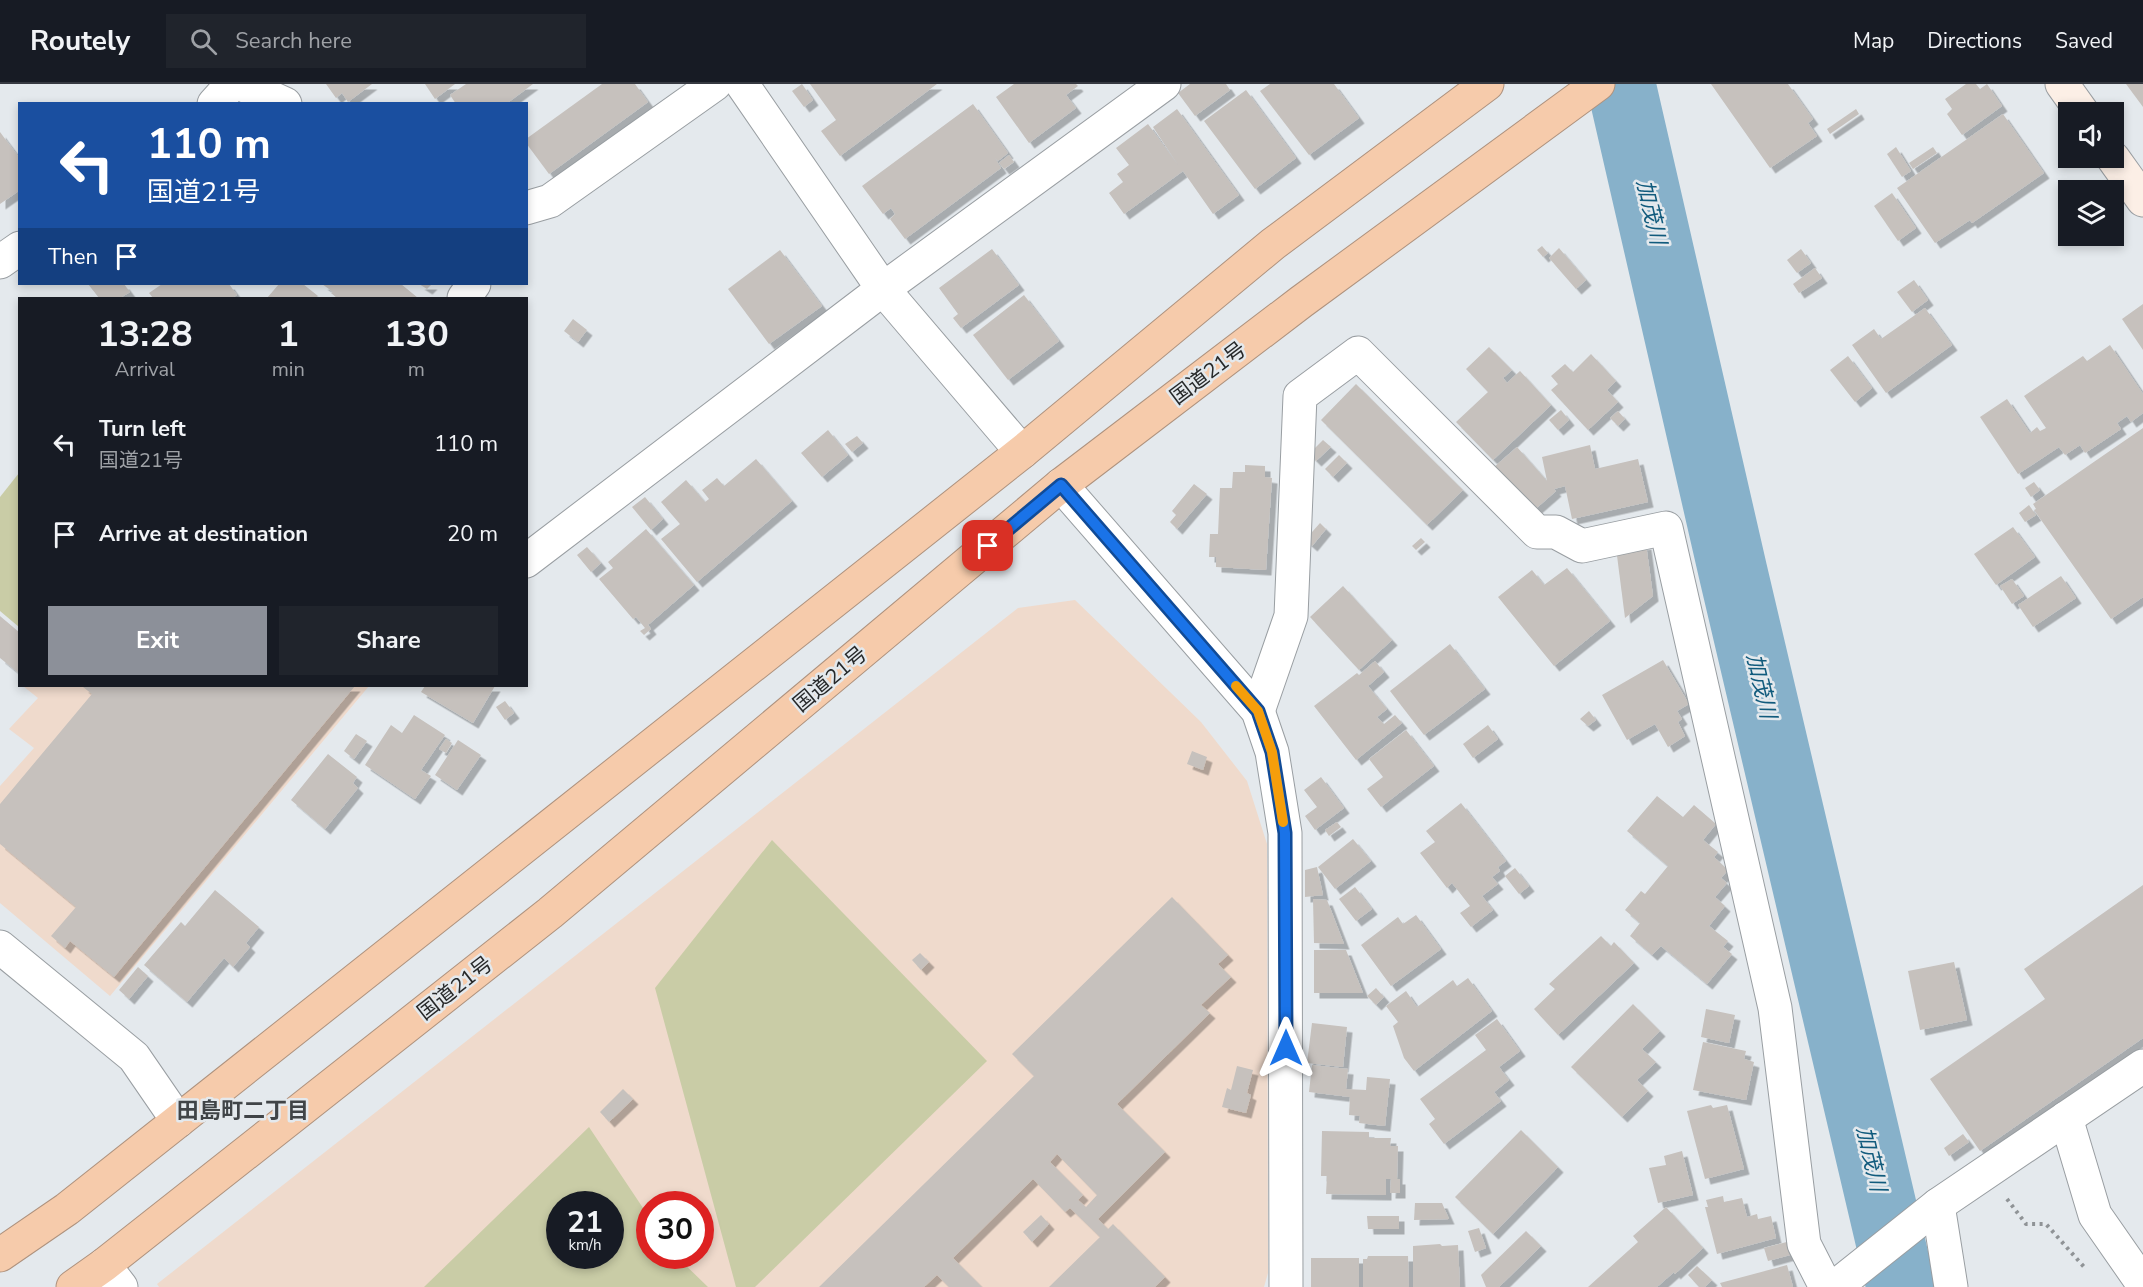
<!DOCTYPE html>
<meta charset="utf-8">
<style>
:root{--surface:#171b24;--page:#20242c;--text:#f1f3f6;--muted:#9ea1a6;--line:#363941;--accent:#8c9099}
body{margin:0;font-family:"Nunito Sans","Noto Sans JP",sans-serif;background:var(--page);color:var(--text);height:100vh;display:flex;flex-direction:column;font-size:22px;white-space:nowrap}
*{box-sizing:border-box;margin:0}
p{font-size:20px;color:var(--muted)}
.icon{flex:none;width:33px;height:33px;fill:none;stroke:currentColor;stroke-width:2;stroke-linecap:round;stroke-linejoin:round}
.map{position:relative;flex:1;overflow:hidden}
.sheet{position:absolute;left:18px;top:213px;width:510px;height:390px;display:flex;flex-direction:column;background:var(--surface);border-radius:0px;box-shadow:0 3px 9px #0003}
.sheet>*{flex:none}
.guide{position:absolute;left:18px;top:18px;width:510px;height:183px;border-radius:0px;box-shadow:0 3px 9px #0003;background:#1a4fa0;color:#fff;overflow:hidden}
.buttons{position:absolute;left:2058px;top:18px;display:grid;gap:12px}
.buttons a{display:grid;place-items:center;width:66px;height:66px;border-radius:0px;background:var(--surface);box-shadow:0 3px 9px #0003;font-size:30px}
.speed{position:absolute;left:546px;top:1107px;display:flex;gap:12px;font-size:30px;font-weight:700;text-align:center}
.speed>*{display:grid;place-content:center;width:78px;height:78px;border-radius:50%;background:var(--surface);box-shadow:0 3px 9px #0003;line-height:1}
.speed small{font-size:15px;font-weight:400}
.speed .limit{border:9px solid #d22;background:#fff;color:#111}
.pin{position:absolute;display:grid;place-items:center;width:51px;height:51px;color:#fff;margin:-26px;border-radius:12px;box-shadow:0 3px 9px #0006}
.me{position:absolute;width:66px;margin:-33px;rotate:0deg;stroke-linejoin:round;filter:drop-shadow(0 0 4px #0008)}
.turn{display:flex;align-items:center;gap:21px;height:126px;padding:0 30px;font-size:27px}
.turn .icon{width:78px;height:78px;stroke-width:2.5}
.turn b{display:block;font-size:42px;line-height:51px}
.then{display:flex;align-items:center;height:57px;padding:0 30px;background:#0003;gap:12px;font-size:22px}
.eta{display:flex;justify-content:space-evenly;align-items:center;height:102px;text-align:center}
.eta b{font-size:36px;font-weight:700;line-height:42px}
.cta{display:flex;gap:12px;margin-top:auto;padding:12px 30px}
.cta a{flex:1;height:69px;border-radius:0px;background:var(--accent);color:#fff;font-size:24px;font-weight:700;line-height:69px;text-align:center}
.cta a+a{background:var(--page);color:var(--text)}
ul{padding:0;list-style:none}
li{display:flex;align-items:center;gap:18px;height:90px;padding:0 30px}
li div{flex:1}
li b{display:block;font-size:22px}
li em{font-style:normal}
header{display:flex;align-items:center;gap:36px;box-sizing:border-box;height:84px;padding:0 30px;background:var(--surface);border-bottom:2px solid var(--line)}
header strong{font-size:28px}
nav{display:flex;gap:33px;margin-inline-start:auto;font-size:21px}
.search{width:420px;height:54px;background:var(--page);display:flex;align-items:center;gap:15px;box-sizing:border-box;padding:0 21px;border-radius:0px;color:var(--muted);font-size:22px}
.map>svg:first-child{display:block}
.education{fill:#efdacc;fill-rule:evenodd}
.green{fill:#c9cca6;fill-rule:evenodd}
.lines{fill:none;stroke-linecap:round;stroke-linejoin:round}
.river{stroke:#87b1ca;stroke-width:69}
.building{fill:#c6c1bd;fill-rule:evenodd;filter:url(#shadow)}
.street-casing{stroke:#999ea2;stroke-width:35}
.secondary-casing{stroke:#999ea2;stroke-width:35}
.highway-casing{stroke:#ae927e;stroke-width:35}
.path{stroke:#8f9396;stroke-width:4;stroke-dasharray:3 4.5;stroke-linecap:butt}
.street{stroke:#fff;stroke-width:33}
.secondary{stroke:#fcefe6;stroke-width:33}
.highway{stroke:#f6cbab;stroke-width:33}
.route-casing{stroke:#114b97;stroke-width:15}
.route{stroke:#1a73e8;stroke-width:10}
.slow{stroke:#f59e0b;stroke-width:10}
.labels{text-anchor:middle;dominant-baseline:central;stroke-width:5;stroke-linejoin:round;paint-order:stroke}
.street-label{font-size:21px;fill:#27292a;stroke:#e4e9ed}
.water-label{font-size:22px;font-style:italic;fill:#115b7d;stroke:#e4e9ed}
.neighbourhood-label{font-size:22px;font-weight:bold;fill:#404447;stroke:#e4e9ed}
</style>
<header>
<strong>Routely</strong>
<div class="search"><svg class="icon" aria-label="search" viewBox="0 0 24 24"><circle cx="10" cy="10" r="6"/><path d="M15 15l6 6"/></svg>Search here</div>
<nav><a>Map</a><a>Directions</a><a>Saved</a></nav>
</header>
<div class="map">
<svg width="2143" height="1203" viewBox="0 0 2143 1203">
<defs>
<filter id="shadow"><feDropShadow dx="5.5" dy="5.5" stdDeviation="0" flood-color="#0004"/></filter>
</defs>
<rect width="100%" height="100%" fill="#e4e9ed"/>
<g class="education">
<path d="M1075,516L1201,638L1247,697L1267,760L1268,1189L1264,1203H159L157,1200L1018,524ZM560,1120H610V1172H560ZM650,1120H700V1172H650Z"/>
<polygon points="23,602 369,602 110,912 0,819 0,702 34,664 9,645 38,614"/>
</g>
<g class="green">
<polygon points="19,389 19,543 0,527 0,413"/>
<polygon points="772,756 987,977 755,1203 736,1203 655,904"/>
<path d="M589,1043L649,1133L650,1172H676L708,1203H424ZM560,1120H610V1172H560Z"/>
</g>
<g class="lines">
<polyline class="river" points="1621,0 1733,488 1901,1203"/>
</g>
<g class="building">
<polygon points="326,0 372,0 348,18 342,9 336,14"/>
<polygon points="425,0 455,0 435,15"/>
<polygon points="466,0 533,0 506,20 456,20 450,11"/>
<polygon points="602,0 635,0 648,18 549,90 526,59 526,55"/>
<polygon points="802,0 813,16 804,23 792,7"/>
<polygon points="810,0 937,0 840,72 821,47 836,36"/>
<polygon points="1014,0 1076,0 1078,2 1066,11 1076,24 1029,59 996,13"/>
<polygon points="1190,0 1226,0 1230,6 1195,32 1178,9"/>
<polygon points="1270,0 1334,0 1359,34 1309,71 1260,7"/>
<polygon points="1711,0 1788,0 1813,35 1808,39 1817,52 1770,84"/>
<polygon points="1966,0 1976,0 1980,5 1987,0 2002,22 1962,51 1947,30 1952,25 1945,15"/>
<polygon points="2126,0 2143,0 2143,23"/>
<polygon points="1246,6 1296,74 1255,105 1204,37"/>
<polygon points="973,20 1008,69 998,77 995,74 1001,84 905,155 890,135 895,130 891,124 883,130 862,102"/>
<polygon points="1177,25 1239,111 1213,130 1183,87 1124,130 1109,109 1123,98 1117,90 1129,81 1116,64 1148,40 1178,81 1153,43"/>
<polygon points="1856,25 1859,30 1830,50 1827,45"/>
<polygon points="2003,30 2044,89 1972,139 1970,136 1935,159 1897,104"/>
<polygon points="0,48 20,75 20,106 0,120"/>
<polygon points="1896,63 1911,87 1902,93 1887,70"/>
<polygon points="1933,63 1937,69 1913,85 1909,79"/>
<polygon points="1009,71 1014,78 1004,85 999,79"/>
<polygon points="1892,109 1916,144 1898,157 1874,122"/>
<polygon points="1542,162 1548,169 1543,173 1537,166"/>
<polygon points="1559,164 1586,196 1576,205 1549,174"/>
<polygon points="992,165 1019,201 961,244 953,234 958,230 939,204"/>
<polygon points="1801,165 1811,179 1797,189 1787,176"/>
<polygon points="780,166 822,222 769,260 728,205"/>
<polygon points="1815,184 1822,194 1799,209 1793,200"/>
<polygon points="1914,196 1928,216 1912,228 1897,208"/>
<polygon points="88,200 124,200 130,208 120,214 99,214"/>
<polygon points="162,200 229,200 237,211 232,214 153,214 149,209"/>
<polygon points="279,200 303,200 318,212 315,214 267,214"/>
<polygon points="322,200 401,200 418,214 337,214 331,209 333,208"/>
<polygon points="419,200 432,200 427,205"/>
<polygon points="1024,211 1059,257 1008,296 973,251"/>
<polygon points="2143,220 2143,266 2122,235"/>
<polygon points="1925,224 1952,261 1886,309 1852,261 1874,245 1881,255"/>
<polygon points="573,235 587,246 578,258 564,247"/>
<polygon points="2110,261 2143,310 2143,329 2131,338 2127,332 2117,339 2121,345 2085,369 2080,361 2065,371 2059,363 2018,390 1980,333 2007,315 2030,349 2037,343 2040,347 2046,344 2024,312 2083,272 2087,277"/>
<polygon points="1489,263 1512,286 1503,294 1507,299 1520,287 1551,321 1493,376 1456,338 1488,308 1466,285"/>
<polygon points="1591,270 1616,297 1607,306 1618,318 1588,346 1551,306 1558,300 1551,292 1565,280 1573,288"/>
<polygon points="1848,272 1872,304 1855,318 1830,286"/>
<polygon points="1356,300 1463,406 1427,441 1321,336"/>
<polygon points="1561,326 1569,336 1558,346 1549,336"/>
<polygon points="1618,327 1625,335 1618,342 1610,334"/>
<polygon points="2143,344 2143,513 2111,535 2034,426 2036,425 2033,420"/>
<polygon points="828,346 848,371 822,393 801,369"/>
<polygon points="857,352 863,359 852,368 845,360"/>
<polygon points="1323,356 1331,363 1316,377 1309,370"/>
<polygon points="1590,361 1595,385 1638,375 1648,418 1572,435 1565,402 1554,405 1556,407 1532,428 1493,384 1517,363 1547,397 1542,373"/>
<polygon points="1339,371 1347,379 1333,393 1325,385"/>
<polygon points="756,375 792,417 697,498 661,455 680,440 661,418 686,396 705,418 709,415 702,406 717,394 724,402"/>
<polygon points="1245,381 1265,382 1265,393 1272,394 1266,486 1216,483 1216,473 1209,473 1210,450 1218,450 1220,404 1232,404 1233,388 1245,388"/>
<polygon points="2034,398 2040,406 2031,413 2025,404"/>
<polygon points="1194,400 1207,410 1177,445 1170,438 1176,431 1172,427"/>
<polygon points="645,413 663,435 651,446 632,423"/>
<polygon points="2029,421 2036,431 2025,438 2019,429"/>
<polygon points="1320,439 1326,445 1312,462 1305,456"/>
<polygon points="2013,443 2035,473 1996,501 1974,470"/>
<polygon points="646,445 694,501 648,541 651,545 644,551 640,547 645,544 636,533 633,535 599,495 613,484 608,478"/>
<polygon points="1421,454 1425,458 1416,466 1412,462"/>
<polygon points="1646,460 1653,512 1625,534 1616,464"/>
<polygon points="587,463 601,479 591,488 577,471"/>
<polygon points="1567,484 1610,537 1554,582 1498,513 1532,486 1544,501"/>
<polygon points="2061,492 2076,514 2033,543 2018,521"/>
<polygon points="2012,495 2024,512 2012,520 2000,502"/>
<polygon points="1343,502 1392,556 1359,586 1310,533"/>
<polygon points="0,532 20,549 20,590 0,574"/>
<polygon points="1450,560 1485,605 1424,651 1390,607"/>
<polygon points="1663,576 1689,620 1677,627 1682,635 1678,638 1685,652 1668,663 1655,640 1627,656 1602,611"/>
<polygon points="1375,577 1384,588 1368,602 1387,625 1377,633 1384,640 1395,631 1402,639 1356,676 1314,622 1357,589 1359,591"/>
<polygon points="85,602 355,602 114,893 70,857 65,864 51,852 76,823 0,760 0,720 92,610 83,603"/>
<polygon points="425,602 495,602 473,639 421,608"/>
<polygon points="505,617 514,629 505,636 496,623"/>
<polygon points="1589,627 1596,636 1588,642 1580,635"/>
<polygon points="414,631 445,651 421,686 431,692 415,715 365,681 391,641 402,649"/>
<polygon points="1488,641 1498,655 1473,674 1463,660"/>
<polygon points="1406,646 1434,682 1381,723 1367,705 1383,693 1369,675"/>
<polygon points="356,650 367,657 354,675 344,667"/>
<polygon points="446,655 452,659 446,669 439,665"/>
<polygon points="458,656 481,671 457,706 435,691"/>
<polygon points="1192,667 1207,673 1203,686 1187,680"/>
<polygon points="328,670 357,693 353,699 358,704 325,745 291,716"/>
<polygon points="1321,693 1344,724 1315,746 1305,732 1317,723 1304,706"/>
<polygon points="1657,712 1683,733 1694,721 1716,740 1703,756 1718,768 1714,773 1728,786 1721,794 1727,799 1715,813 1725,822 1709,842 1728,857 1723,863 1732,870 1707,900 1661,862 1652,871 1630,852 1640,839 1625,826 1641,807 1645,810 1668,782 1627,747"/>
<polygon points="1461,719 1506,777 1498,783 1500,787 1492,793 1498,800 1482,812 1493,826 1471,843 1460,829 1470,822 1452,799 1447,804 1420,769 1435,758 1426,747"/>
<polygon points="1337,738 1341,743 1329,752 1325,746"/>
<polygon points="1353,755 1371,777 1335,805 1318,783"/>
<polygon points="1317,783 1323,811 1305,813 1305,786"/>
<polygon points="1515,784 1529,802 1519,810 1505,792"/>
<polygon points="2143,801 2143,954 1980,1067 1930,995 2045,915 2024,885"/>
<polygon points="1355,803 1372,825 1356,837 1339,815"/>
<polygon points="215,806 259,843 246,859 250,863 233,883 224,874 187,918 144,881 181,838 185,842"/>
<path d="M1172,813L1228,871L1218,880L1231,893L1201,921L1210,929L1117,1020L1165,1068L1098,1135L1108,1145L1113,1140L1165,1193L1155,1203H1049L1100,1153L1070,1124L1065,1128L1033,1095L953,1174L982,1203H949L937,1191L924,1203H819L1034,992L1012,970ZM1057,1070L1097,1111L1086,1123L1078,1116L1083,1111L1050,1078Z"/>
<polygon points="1313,815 1327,816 1344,860 1314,859"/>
<polygon points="1416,831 1441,865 1391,902 1361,861 1398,833 1403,840"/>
<polygon points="1601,852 1611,862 1614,858 1634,879 1558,951 1534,925 1555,905 1549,900"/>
<polygon points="1314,866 1346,866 1363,909 1314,909"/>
<polygon points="920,869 929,878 921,886 912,876"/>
<polygon points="1954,878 1967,936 1920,946 1908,887"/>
<polygon points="138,883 148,892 129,915 119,906"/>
<polygon points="1468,894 1492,927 1414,987 1404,974 1393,942 1398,938 1386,922 1406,907 1417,923 1453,896 1457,902"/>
<polygon points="1376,904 1384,913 1376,921 1367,912"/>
<polygon points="1633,920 1660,947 1642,965 1656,978 1637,996 1648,1007 1622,1033 1571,983"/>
<polygon points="1706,925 1735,931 1729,959 1701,953"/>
<polygon points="1497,935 1520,967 1499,983 1509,996 1494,1008 1501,1017 1444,1060 1429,1040 1435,1035 1420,1015 1486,966 1475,951"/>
<polygon points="1312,939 1347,943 1343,983 1307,979"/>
<polygon points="1703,958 1746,967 1744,975 1754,978 1746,1016 1693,1006"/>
<polygon points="1312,981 1348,985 1346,1005 1366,1006 1367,993 1390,995 1385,1042 1359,1039 1360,1032 1349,1031 1350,1013 1309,1008"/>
<polygon points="1237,982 1253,986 1247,1009 1251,1011 1246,1029 1222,1023 1227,1004 1231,1006"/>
<polygon points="623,1005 633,1015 609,1038 600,1028"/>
<polygon points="1711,1021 1713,1024 1727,1021 1744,1085 1705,1095 1687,1027"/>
<polygon points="1521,1046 1558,1083 1493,1150 1455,1113"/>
<polygon points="1322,1047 1369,1048 1369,1054 1391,1054 1390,1062 1398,1062 1397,1095 1400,1095 1400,1109 1390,1109 1391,1095 1386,1095 1386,1111 1326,1110 1327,1092 1321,1092"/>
<polygon points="1963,1050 1969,1058 1949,1072 1944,1064"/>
<polygon points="1682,1067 1693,1111 1658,1119 1649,1084 1666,1081 1664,1072"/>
<polygon points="1723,1112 1724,1118 1742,1114 1747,1133 1757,1130 1758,1135 1771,1132 1776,1154 1717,1170 1705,1123 1708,1123 1706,1116"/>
<polygon points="1415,1119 1442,1119 1449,1135 1414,1136"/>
<polygon points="1666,1123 1703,1164 1675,1190 1674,1188 1657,1203 1588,1203 1638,1158 1633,1152"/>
<polygon points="1041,1131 1049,1140 1032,1158 1023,1148"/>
<polygon points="1367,1132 1399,1132 1399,1145 1368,1145"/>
<polygon points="1479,1144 1486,1164 1475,1168 1468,1147"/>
<polygon points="1526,1147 1541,1162 1499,1203 1486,1203 1481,1191"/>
<polygon points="1794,1156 1797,1169 1768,1177 1764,1164"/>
<polygon points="1440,1160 1442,1162 1458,1161 1460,1203 1413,1203 1413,1162"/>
<polygon points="1368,1172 1408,1172 1409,1203 1363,1203 1363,1175 1367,1175"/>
<rect x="1311" y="1174" width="48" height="29"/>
<polygon points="1787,1181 1793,1203 1722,1203 1720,1199"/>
<polygon points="1697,1182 1712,1196 1705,1203 1699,1203 1688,1191"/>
</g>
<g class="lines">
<defs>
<g id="street">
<polyline points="241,0 285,20"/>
<polyline points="742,0 883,205 1022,368"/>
<polyline points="214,20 232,0"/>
<polyline points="526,124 550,117 715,0"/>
<polyline points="0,178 20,164"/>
<polyline points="464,214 474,200"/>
<polyline points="1061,401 1258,627 1272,668 1285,749 1286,1203"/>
<polyline points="526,477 883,205 1164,0"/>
<polyline points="1258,627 1291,532 1300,312 1358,269 1537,448 1556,448 1582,462 1666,444 1775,924 1804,1160 1826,1203"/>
<polyline points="0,863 134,973 178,1037"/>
<polyline points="2066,1034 2095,1131 2143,1200"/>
<polyline points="1938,1121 1951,1203"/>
<polyline points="104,1181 121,1203"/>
<polyline points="1835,1203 1938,1121 2143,982"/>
</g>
<g id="secondary">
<polyline points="2062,0 2082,28"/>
<polyline points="2113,74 2143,116"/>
</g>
<g id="highway">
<polyline points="0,1171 67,1125 1022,368 1273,160 1487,0"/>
<polyline points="73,1203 104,1181 550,829 1061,401 1301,218 1598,0"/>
</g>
</defs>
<use href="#street" class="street-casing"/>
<use href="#secondary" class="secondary-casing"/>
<use href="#highway" class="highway-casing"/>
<polyline class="path" points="2007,1115 2026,1140 2046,1140 2085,1184"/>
<use href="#street" class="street"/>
<use href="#secondary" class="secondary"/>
<use href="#highway" class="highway"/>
</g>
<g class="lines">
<defs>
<polyline id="route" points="988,462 1061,401 1258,627 1272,668 1285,749 1286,964"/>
</defs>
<use href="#route" class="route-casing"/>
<use href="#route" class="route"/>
<polyline class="slow" points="1236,602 1258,627 1272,668 1283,738"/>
</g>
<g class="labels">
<g class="street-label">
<text transform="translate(1208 289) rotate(-37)">国道21号</text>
<text transform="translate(830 595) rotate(-40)">国道21号</text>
<text transform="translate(455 904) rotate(-38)">国道21号</text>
</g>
<g class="water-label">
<text transform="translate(1651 128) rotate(77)">加茂川</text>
<text transform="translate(1761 602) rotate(77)">加茂川</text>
<text transform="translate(1871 1075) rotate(77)">加茂川</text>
</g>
<g class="neighbourhood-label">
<text x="243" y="1027">田島町二丁目</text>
</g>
</g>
</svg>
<div class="buttons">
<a><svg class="icon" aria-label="sound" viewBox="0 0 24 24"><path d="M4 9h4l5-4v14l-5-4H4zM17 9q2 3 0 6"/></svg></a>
<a><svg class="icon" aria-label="layers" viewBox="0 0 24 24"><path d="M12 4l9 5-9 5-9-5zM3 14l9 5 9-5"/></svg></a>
</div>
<div class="speed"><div>21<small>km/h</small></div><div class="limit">30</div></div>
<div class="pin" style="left:988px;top:462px;background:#d93025"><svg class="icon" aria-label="arrive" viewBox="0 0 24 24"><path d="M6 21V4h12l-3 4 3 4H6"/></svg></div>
<svg class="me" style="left:1286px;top:964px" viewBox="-20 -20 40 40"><path d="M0-17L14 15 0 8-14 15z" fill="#1a73e8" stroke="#fff" stroke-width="4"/></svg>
<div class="guide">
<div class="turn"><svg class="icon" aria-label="left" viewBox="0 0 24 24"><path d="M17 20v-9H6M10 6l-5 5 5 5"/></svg><div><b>110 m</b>国道21号</div></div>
<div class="then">Then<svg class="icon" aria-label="arrive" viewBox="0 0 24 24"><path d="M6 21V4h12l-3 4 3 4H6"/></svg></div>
</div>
<section class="sheet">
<div class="eta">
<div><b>13:28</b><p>Arrival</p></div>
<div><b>1</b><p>min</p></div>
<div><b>130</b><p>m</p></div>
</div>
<ul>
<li><svg class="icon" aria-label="left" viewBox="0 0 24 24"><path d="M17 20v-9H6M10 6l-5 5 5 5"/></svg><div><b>Turn left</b><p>国道21号</p></div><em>110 m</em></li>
<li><svg class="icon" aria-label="arrive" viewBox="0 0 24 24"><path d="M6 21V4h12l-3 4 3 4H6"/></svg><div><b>Arrive at destination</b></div><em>20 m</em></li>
</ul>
<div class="cta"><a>Exit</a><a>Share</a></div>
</section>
</div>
